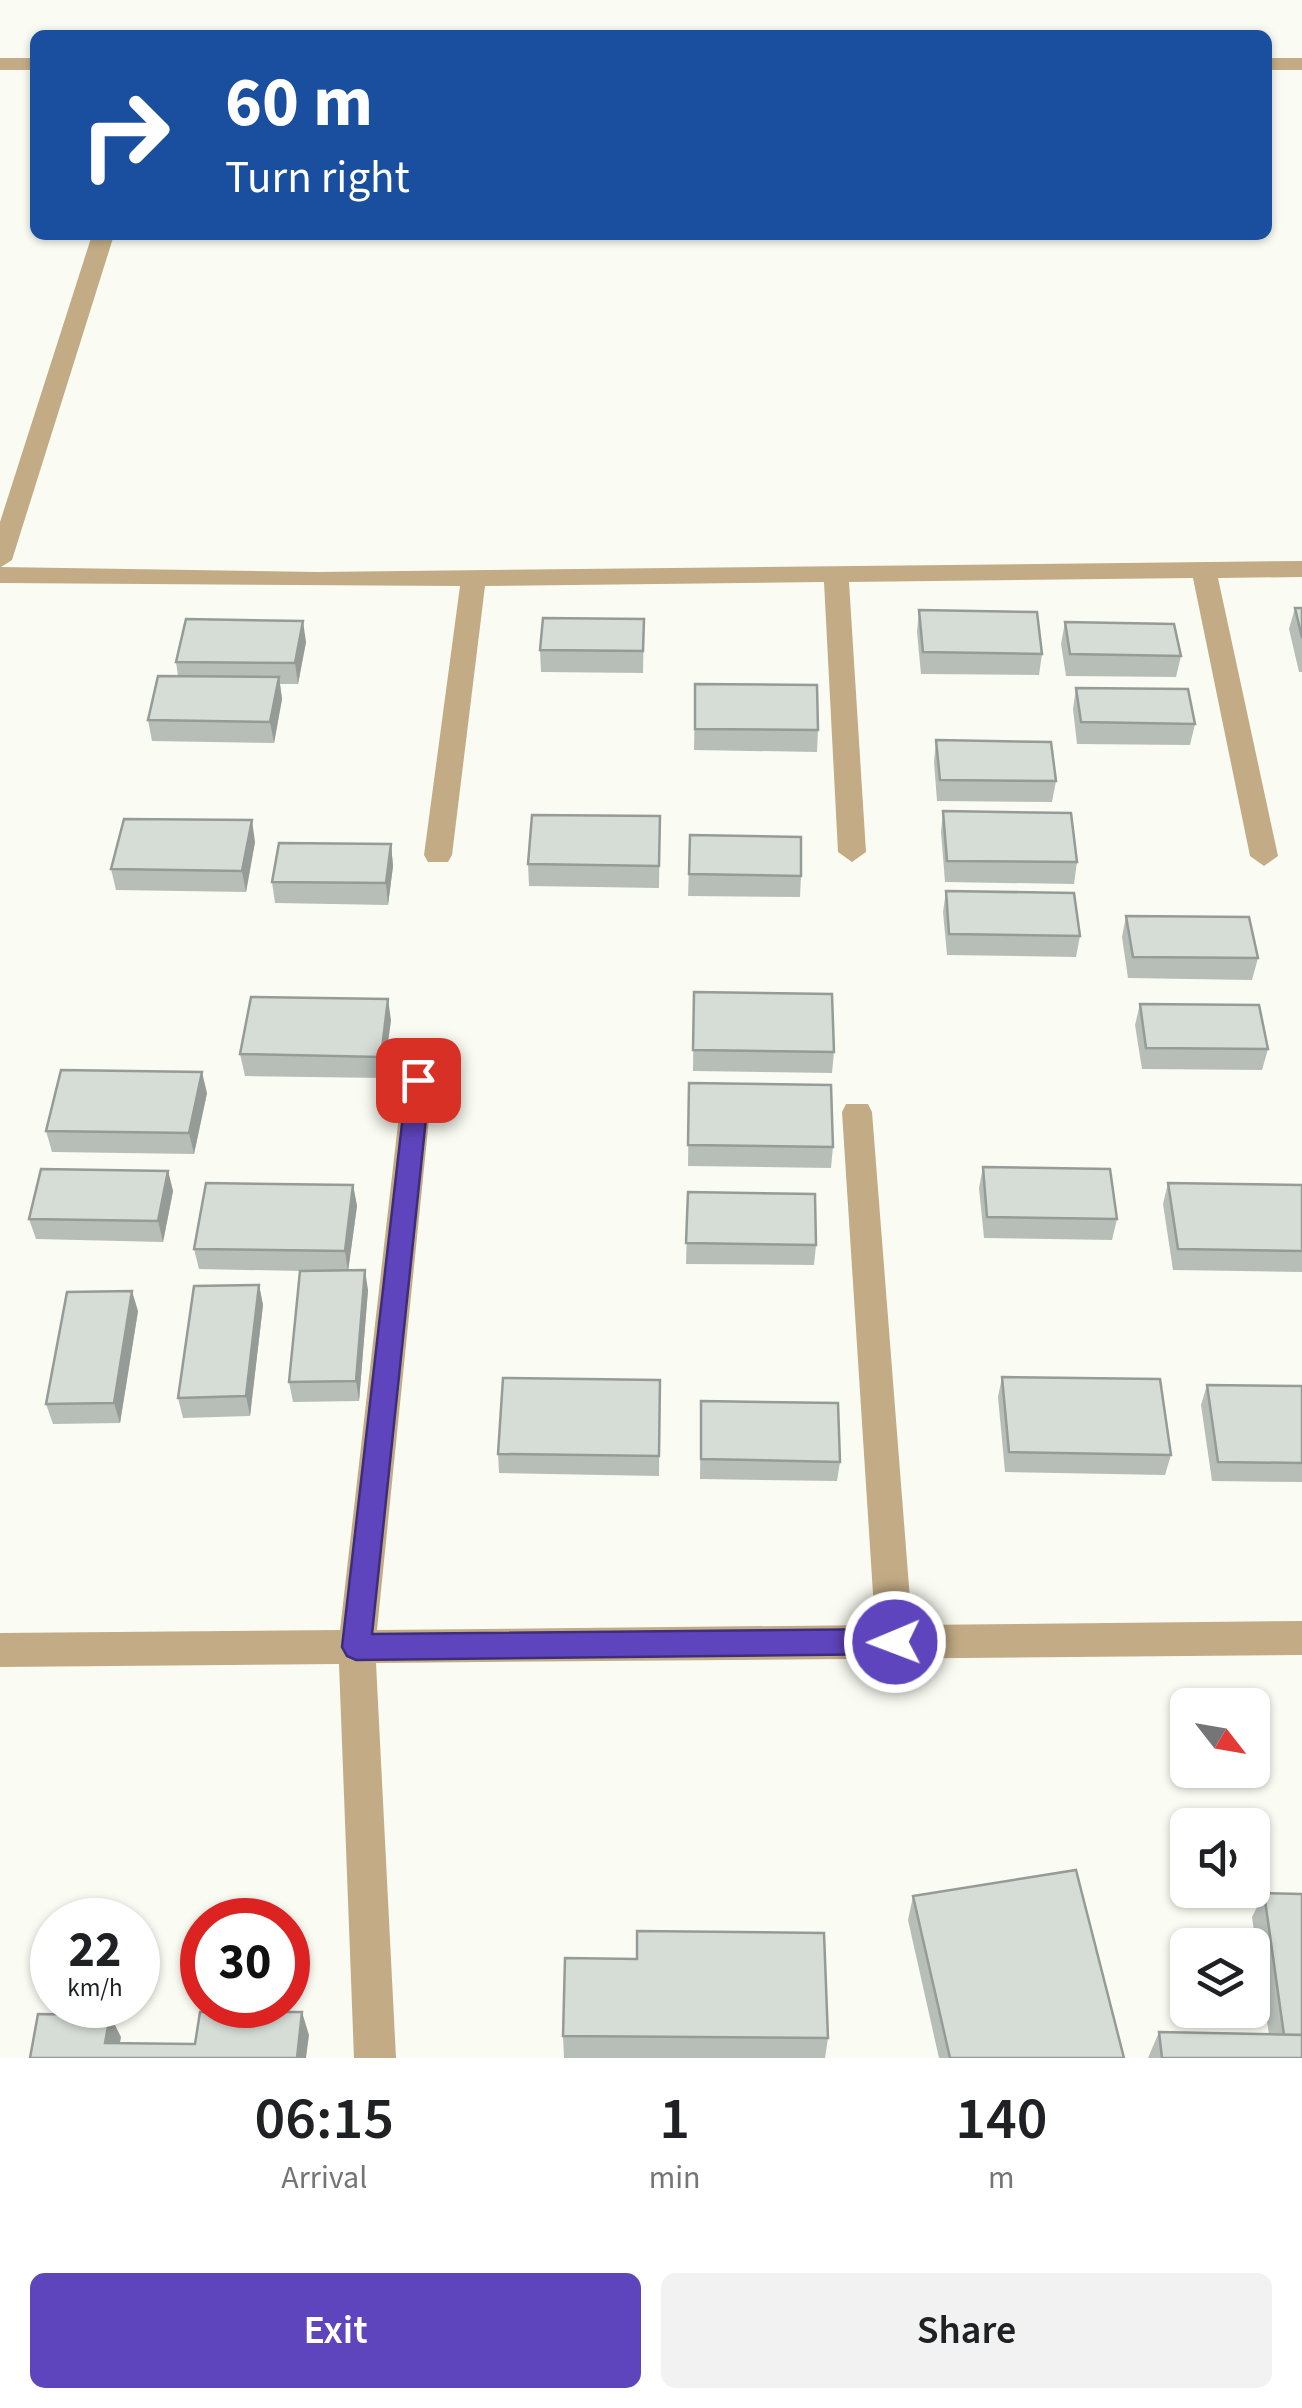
<!DOCTYPE html>
<style>
:root{--surface:#fff;--page:#f2f2f2;--text:#202124;--muted:#757577;--accent:#5f45bd}
body{margin:0;font-family:"Source Sans 3",sans-serif;background:var(--page);color:var(--text);height:100vh;display:flex;flex-direction:column;font-size:38px;white-space:nowrap}
*{box-sizing:border-box;margin:0}
p{font-size:32px;color:var(--muted)}
.icon{flex:none;width:55px;height:55px;fill:none;stroke:currentColor;stroke-width:2;stroke-linecap:round;stroke-linejoin:round}
.map{position:relative;height:2058px;overflow:hidden}
.details{display:flex;flex-direction:column;background:var(--surface);flex:1}
.details>*{flex:none}
.top-card{position:absolute;left:30px;top:30px;width:1242px;height:210px;border-radius:15px;box-shadow:0 2px 8px #0004;background:#1a4fa0;color:#fff;overflow:hidden}
.needle{width:65px;rotate:121deg}
.tools{position:absolute;left:1170px;top:1688px;display:grid;gap:20px}
.tools a{display:grid;place-items:center;width:100px;height:100px;border-radius:15px;background:var(--surface);box-shadow:0 2px 8px #0004;font-size:50px}
.speed{position:absolute;left:30px;top:1898px;display:flex;gap:20px;font-size:50px;font-weight:700;text-align:center}
.speed>*{display:grid;place-content:center;width:130px;height:130px;border-radius:50%;background:var(--surface);box-shadow:0 2px 8px #0004;line-height:1}
.speed small{font-size:25px;font-weight:400}
.speed .limit{border:15px solid #d22;background:#fff;color:#111}
.pin{position:absolute;display:grid;place-items:center;width:85px;height:85px;color:#fff;margin:-42px;border-radius:20px;box-shadow:0 5px 15px #0006}
.me{position:absolute;width:110px;margin:-55px;rotate:269deg;stroke-linejoin:round;filter:drop-shadow(0 0 8px #0008)}
.turn{display:flex;align-items:center;gap:35px;height:210px;padding:0 30px;font-size:45px}
.turn .icon{width:130px;height:130px;stroke-width:2.5}
.turn b{display:block;font-size:70px;line-height:85px}
.eta{display:flex;justify-content:space-evenly;align-items:center;height:170px;text-align:center}
.eta b{font-size:60px;font-weight:600;line-height:70px}
.cta{display:flex;gap:20px;margin-top:auto;padding:20px 30px}
.cta a{flex:1;height:115px;border-radius:15px;background:var(--accent);color:#fff;font-size:40px;font-weight:600;line-height:115px;text-align:center}
.cta a+a{background:var(--page);color:var(--text)}
.map>svg:first-child{display:block}
.lines{fill:none;stroke-linecap:round;stroke-linejoin:round}
.street{fill:#c3ac85;fill-rule:evenodd}
.wall{fill:#b7beb8}
.shaded-wall{fill:#959b96}
.building{fill:#d5ddd6;stroke:#959b96;stroke-width:2.5}
.route{fill:#5f45bd;stroke:#3e2d7b;stroke-width:2.5}
</style>
<div class="map">
<svg width="1302" height="2058" viewBox="0 0 1302 2058">
<rect width="100%" height="100%" fill="#fafcf3"/>
<g class="lines">
<g class="street">
<rect x="0" y="58" width="35" height="12"/>
<rect x="1268" y="58" width="34" height="12"/>
<polygon points="92,235 114,235 12,560 1,567 317,572 1302,561 1302,577 1218,578 1278,856 1264,866 1250,856 1193,578 849,582 866,852 852,862 838,852 824,582 485,586 452,855 448,862 428,862 424,855 460,586 0,583 0,522"/>
<polygon points="418,1068 429,1072 433,1080 377,1630 875,1625 842,1112 846,1104 868,1104 872,1112 912,1625 1302,1621 1302,1655 376,1663 396,2058 354,2058 339,1664 0,1667 0,1633 340,1630 403,1080 407,1072"/>
</g>
</g>
<g class="wall">
<polygon points="1295,608 1302,608 1302,672 1299,672 1289,629"/>
<polygon points="919,610 1042,654 1039,675 921,674 917,632"/>
<polygon points="644,619 643,673 541,672 540,650"/>
<polygon points="1065,622 1181,656 1176,677 1066,676 1061,644"/>
<polygon points="306,642 298,684 280,684 282,699 274,743 152,741 148,720 178,676 176,662"/>
<polygon points="695,684 818,730 817,752 694,750"/>
<polygon points="1076,688 1195,724 1190,745 1077,744 1073,709"/>
<polygon points="936,740 1056,781 1052,802 937,801 934,762"/>
<polygon points="943,811 1077,862 1074,884 945,882 941,832"/>
<polygon points="660,816 659,888 529,886 528,864"/>
<polygon points="690,835 801,876 800,897 688,896"/>
<polygon points="255,842 246,892 116,890 111,869"/>
<polygon points="391,844 393,866 388,905 275,903 272,882"/>
<polygon points="946,891 1080,936 1076,957 947,955 943,912"/>
<polygon points="1126,916 1258,958 1252,980 1128,978 1122,937"/>
<polygon points="694,992 834,1052 832,1073 693,1071"/>
<polygon points="1140,1004 1268,1049 1262,1070 1142,1069 1135,1025"/>
<polygon points="391,1020 383,1078 245,1076 240,1054"/>
<polygon points="689,1083 833,1147 831,1168 688,1166"/>
<polygon points="207,1093 194,1154 52,1152 46,1131"/>
<polygon points="983,1167 1117,1219 1112,1240 984,1238 979,1188"/>
<polygon points="168,1171 173,1191 163,1242 36,1239 29,1219"/>
<polygon points="1168,1183 1302,1185 1302,1272 1173,1270 1163,1204"/>
<polygon points="353,1185 357,1206 348,1270 368,1290 359,1401 293,1402 289,1382 300,1271 199,1269 194,1249"/>
<polygon points="688,1192 816,1245 814,1265 686,1264"/>
<polygon points="259,1285 263,1305 250,1416 183,1418 178,1398"/>
<polygon points="138,1311 120,1423 53,1424 46,1404"/>
<polygon points="1002,1377 1171,1455 1165,1475 1005,1472 998,1397"/>
<polygon points="660,1380 659,1476 499,1473 498,1454"/>
<polygon points="1207,1385 1302,1386 1302,1482 1212,1481 1201,1405"/>
<polygon points="701,1401 840,1462 837,1481 700,1479"/>
<polygon points="1264,1893 1302,2058 1269,2035 1252,1917"/>
<polygon points="913,1896 1124,2058 939,2058 908,1920"/>
<polygon points="1159,2032 1162,2058 1148,2058"/>
<polygon points="563,2036 828,2038 825,2058 564,2058"/>
</g>
<g class="shaded-wall">
<polygon points="303,621 306,642 298,684 295,663"/>
<polygon points="279,677 282,699 274,743 270,722"/>
<polygon points="252,820 255,842 246,892 242,871"/>
<polygon points="391,844 393,866 388,905 386,883"/>
<polygon points="388,999 391,1020 383,1078 381,1057"/>
<polygon points="202,1072 207,1093 194,1154 189,1133"/>
<polygon points="168,1171 173,1191 163,1242 158,1221"/>
<polygon points="353,1185 357,1206 348,1272 345,1251"/>
<polygon points="365,1270 368,1290 359,1401 356,1381"/>
<polygon points="259,1285 263,1305 250,1416 246,1396"/>
<polygon points="132,1291 138,1311 120,1423 114,1403"/>
<polygon points="302,2012 309,2035 306,2058 297,2058"/>
<polygon points="110,2015 121,2037 117,2058 105,2043"/>
</g>
<g class="building">
<polygon points="1295,608 1302,608 1302,638"/>
<polygon points="919,610 1037,612 1042,654 923,652"/>
<polygon points="543,618 644,619 643,651 540,650"/>
<polygon points="186,619 303,621 295,663 176,662"/>
<polygon points="1065,622 1174,624 1181,656 1070,654"/>
<polygon points="158,676 279,677 270,722 148,720"/>
<polygon points="695,684 817,685 818,730 695,729"/>
<polygon points="1076,688 1188,689 1195,724 1081,722"/>
<polygon points="936,740 1051,742 1056,781 940,780"/>
<polygon points="943,811 1071,813 1077,862 947,861"/>
<polygon points="532,815 660,816 659,866 528,864"/>
<polygon points="124,819 252,820 242,871 111,869"/>
<polygon points="690,835 801,837 801,876 689,874"/>
<polygon points="279,843 391,844 386,883 272,882"/>
<polygon points="946,891 1074,893 1080,936 949,934"/>
<polygon points="1126,916 1249,917 1258,958 1133,957"/>
<polygon points="694,992 832,994 834,1052 693,1050"/>
<polygon points="251,997 388,999 381,1057 240,1054"/>
<polygon points="1140,1004 1259,1005 1268,1049 1146,1048"/>
<polygon points="61,1070 202,1072 189,1133 46,1131"/>
<polygon points="689,1083 831,1085 833,1147 688,1145"/>
<polygon points="983,1167 1110,1169 1117,1219 987,1217"/>
<polygon points="41,1169 168,1171 158,1221 29,1219"/>
<polygon points="206,1183 353,1185 345,1251 194,1249"/>
<polygon points="1168,1183 1302,1185 1302,1251 1178,1249"/>
<polygon points="688,1192 815,1194 816,1245 686,1243"/>
<polygon points="365,1270 356,1381 289,1382 300,1271"/>
<polygon points="259,1285 246,1396 178,1398 194,1286"/>
<polygon points="132,1291 114,1403 46,1404 67,1292"/>
<polygon points="1002,1377 1160,1379 1171,1455 1009,1452"/>
<polygon points="503,1378 660,1380 659,1456 498,1454"/>
<polygon points="1207,1385 1302,1386 1302,1463 1218,1462"/>
<polygon points="701,1401 838,1403 840,1462 701,1459"/>
<polygon points="1076,1870 1124,2058 950,2058 913,1896"/>
<polygon points="1264,1893 1302,1894 1302,2035 1284,2035"/>
<polygon points="637,1931 824,1933 828,2038 563,2036 565,1958 637,1959"/>
<polygon points="200,2012 302,2012 297,2058 30,2058 38,2014 110,2015 105,2043 195,2044"/>
<polygon points="1159,2032 1302,2035 1302,2058 1162,2058"/>
</g>
<polygon class="route" points="418,1071 430,1080 372,1634 895,1629 905,1632 909,1642 905,1651 895,1654 356,1660 347,1656 342,1647 407,1080"/>
</svg>
<div class="tools">
<a><svg class="needle" viewBox="-14 -14 28 28"><path d="M0-13l5 13h-10z" fill="#e53935"/><path d="M0 13l5-13h-10z" fill="#757577"/></svg></a>
<a><svg class="icon" aria-label="sound" viewBox="0 0 24 24"><path d="M4 9h4l5-4v14l-5-4H4zM17 9q2 3 0 6"/></svg></a>
<a><svg class="icon" aria-label="layers" viewBox="0 0 24 24"><path d="M12 4l9 5-9 5-9-5zM3 14l9 5 9-5"/></svg></a>
</div>
<div class="speed"><div>22<small>km/h</small></div><div class="limit">30</div></div>
<div class="pin" style="left:418px;top:1080px;background:#d93025"><svg class="icon" aria-label="arrive" viewBox="0 0 24 24"><path d="M6 21V4h12l-3 4 3 4H6"/></svg></div>
<svg class="me" style="left:895px;top:1642px" viewBox="-20 -20 40 40"><circle r="17" fill="#5f45bd" stroke="#fff" stroke-width="3"/><path d="M0-11L8 9 0 5-8 9z" fill="#fff"/></svg>
<div class="top-card">
<div class="turn"><svg class="icon" aria-label="right" viewBox="0 0 24 24"><path d="M7 20v-9h11M14 6l5 5-5 5"/></svg><div><b>60 m</b>Turn right</div></div>
</div>
</div>
<section class="details">
<div class="eta">
<div><b>06:15</b><p>Arrival</p></div>
<div><b>1</b><p>min</p></div>
<div><b>140</b><p>m</p></div>
</div>
<div class="cta"><a>Exit</a><a>Share</a></div>
</section>
